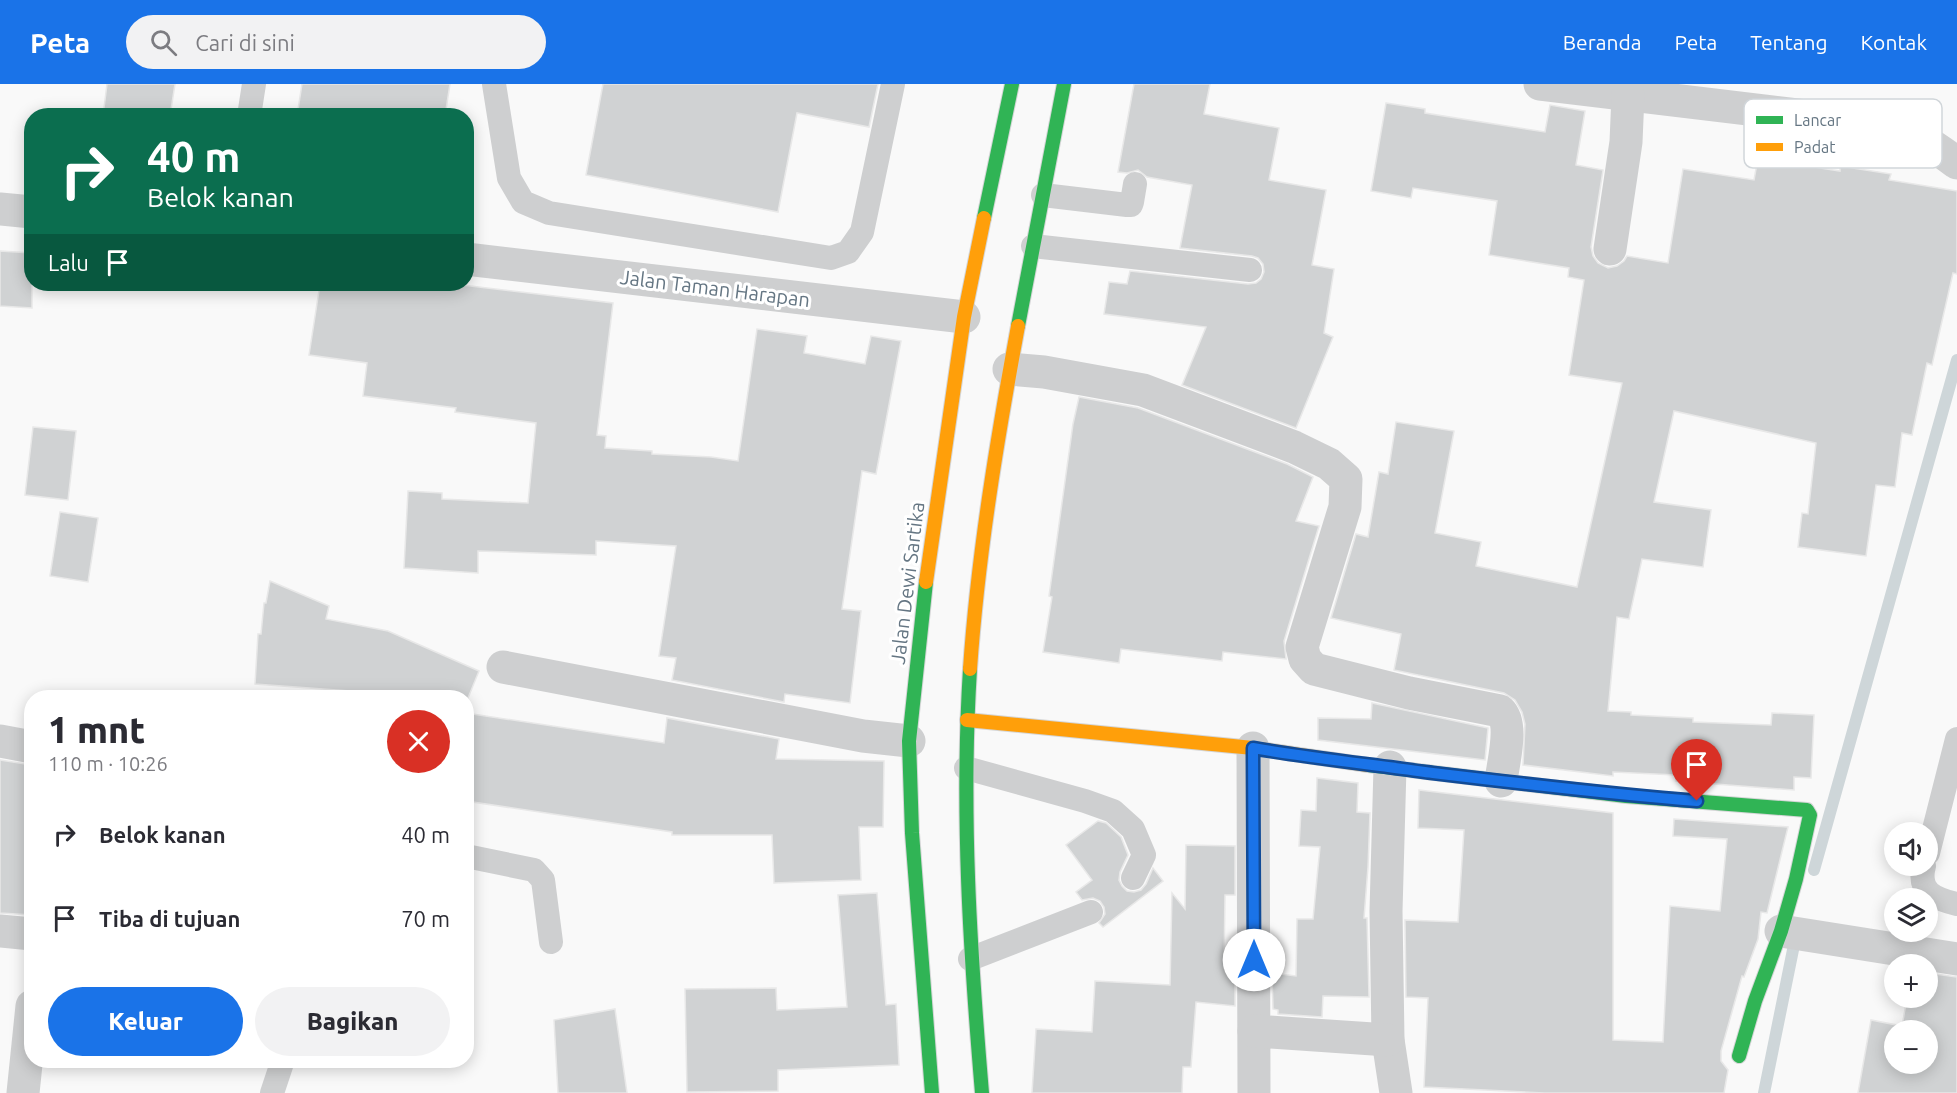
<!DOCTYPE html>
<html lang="id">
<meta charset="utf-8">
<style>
:root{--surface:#fff;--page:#f2f2f3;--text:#2b2b33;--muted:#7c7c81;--accent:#1a73e8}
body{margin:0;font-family:Ubuntu,sans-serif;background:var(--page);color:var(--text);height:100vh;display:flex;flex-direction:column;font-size:22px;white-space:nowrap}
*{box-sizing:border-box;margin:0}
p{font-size:20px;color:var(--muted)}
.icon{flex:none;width:33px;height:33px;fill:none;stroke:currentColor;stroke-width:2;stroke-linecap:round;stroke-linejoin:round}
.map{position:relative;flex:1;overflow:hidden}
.panel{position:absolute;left:24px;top:606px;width:450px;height:378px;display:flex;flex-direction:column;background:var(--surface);border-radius:24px;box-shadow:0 3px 15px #0003}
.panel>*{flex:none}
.hud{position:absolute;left:24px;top:24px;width:450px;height:183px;border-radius:24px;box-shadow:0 3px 15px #0003;background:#0b6e4f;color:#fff;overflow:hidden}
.tools{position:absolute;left:1884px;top:738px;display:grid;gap:12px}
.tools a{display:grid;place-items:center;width:54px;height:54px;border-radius:50%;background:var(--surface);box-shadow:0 3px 15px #0003;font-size:30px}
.pin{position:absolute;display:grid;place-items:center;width:51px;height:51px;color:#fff;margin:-62px -26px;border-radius:50% 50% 50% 0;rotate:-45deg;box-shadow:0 0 6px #0007}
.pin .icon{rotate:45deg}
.me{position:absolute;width:66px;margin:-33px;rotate:0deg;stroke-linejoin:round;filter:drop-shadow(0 0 4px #0008)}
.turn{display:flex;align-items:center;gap:21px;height:126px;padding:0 24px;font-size:27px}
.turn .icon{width:78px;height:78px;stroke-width:2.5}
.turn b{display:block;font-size:42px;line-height:51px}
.then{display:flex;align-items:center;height:57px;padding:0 24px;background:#0003;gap:12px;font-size:22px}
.round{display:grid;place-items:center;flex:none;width:63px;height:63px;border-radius:32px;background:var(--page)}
.headline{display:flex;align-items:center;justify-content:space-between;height:102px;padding:0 24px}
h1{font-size:36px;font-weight:800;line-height:45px}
.action{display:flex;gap:12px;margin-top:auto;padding:12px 24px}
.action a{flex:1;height:69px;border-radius:36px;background:var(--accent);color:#fff;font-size:24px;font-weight:800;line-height:69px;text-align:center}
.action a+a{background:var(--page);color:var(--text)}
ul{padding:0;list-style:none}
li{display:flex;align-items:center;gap:18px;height:84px;padding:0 24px}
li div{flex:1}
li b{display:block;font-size:22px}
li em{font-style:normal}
header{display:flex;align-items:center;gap:36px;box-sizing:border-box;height:84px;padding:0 30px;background:var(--accent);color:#fff}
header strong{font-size:28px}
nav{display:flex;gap:33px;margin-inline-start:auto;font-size:21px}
.search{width:420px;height:54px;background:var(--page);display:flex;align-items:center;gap:15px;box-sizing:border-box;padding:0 21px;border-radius:33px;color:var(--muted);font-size:22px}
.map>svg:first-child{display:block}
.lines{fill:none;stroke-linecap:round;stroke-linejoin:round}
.stream{stroke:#ced6d9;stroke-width:12}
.building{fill:#d0d2d3;stroke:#e8e8e8;stroke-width:1.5;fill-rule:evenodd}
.fast-casing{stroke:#d5d6d7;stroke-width:16}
.slow-casing{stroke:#d5d6d7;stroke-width:16}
.lane{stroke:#cecfd0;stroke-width:24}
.street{stroke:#cecfd0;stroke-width:33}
.fast{stroke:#30b455;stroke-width:14}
.slow{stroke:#ff9f0a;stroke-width:14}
.route-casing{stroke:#114b97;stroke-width:15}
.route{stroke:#1a73e8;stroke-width:10}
.labels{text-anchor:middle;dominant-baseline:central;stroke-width:6;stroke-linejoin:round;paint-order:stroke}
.street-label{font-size:20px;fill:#657683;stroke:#fff}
.key{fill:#fff;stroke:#d1d6da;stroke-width:1.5}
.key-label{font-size:16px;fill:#657683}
</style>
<header>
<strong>Peta</strong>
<div class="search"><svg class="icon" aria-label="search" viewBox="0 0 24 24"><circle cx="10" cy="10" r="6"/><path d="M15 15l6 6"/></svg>Cari di sini</div>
<nav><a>Beranda</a><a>Peta</a><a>Tentang</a><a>Kontak</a></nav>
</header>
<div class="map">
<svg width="1957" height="1009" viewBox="0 0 1957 1009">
<rect width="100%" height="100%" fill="#f9f9f9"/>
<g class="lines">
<g class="stream">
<polyline points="1814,786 1957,276"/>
<polyline points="1764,1009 1796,851"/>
</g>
</g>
<g class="building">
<polygon points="107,0 175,0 170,32 103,32"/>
<polygon points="302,0 450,0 445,32 297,32"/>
<polygon points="603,0 878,0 869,43 797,29 778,128 586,91"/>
<polygon points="1134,0 1210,0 1204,30 1279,44 1269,96 1326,106 1312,181 1334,185 1324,249 1333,253 1296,344 1182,301 1206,243 1104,230 1109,198 1127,200 1130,187 1248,200 1256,199 1261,195 1264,188 1263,180 1258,174 1252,172 1180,164 1192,101 1147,93 1138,86 1127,89 1118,88"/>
<polygon points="1386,19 1425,25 1425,29 1545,48 1550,21 1585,27 1576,81 1603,86 1591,163 1593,172 1598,179 1608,184 1617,182 1624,177 1627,172 1668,179 1683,85 1754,96 1758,74 1840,87 1840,82 1891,90 1889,96 1957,107 1957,190 1953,189 1932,281 1927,279 1912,351 1902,349 1895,403 1876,401 1866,472 1798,463 1802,429 1808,430 1816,359 1674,327 1654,418 1711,426 1703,483 1642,475 1629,535 1617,533 1608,627 1631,628 1631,631 1693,634 1693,638 1771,641 1772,629 1814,631 1811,694 1794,693 1794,706 1676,697 1676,691 1613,688 1613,692 1523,681 1525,640 1522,628 1515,616 1504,609 1394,586 1401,550 1331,534 1356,450 1368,453 1379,388 1388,390 1396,338 1454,347 1435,449 1481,458 1476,482 1577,503 1622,299 1569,291 1584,196 1568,193 1569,184 1489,171 1497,117 1413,104 1411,114 1371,107"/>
<polygon points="0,167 32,169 32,224 0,222"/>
<polygon points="320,200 347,200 379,204 380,200 454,200 613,219 597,351 606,352 605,364 652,367 652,370 711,373 738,377 757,245 807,252 804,269 865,280 871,252 901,257 876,390 862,387 842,525 861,527 850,619 785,610 784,618 672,596 676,574 659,572 676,462 596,457 596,471 478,467 478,489 404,484 408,407 442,409 442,415 528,419 536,339 455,328 456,324 363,312 367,279 309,271"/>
<polygon points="1079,313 1138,324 1287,380 1313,393 1296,437 1319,442 1284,557 1286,575 1223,568 1222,577 1121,565 1119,579 1043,568 1052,513 1049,512 1073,340"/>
<polygon points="33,343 76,347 68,416 25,411"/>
<polygon points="60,428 98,434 88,498 50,492"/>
<polygon points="270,497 329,522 326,535 388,547 479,587 468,614 388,614 390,610 255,600 258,550 261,550 264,519 266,519"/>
<polygon points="1372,619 1488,644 1485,676 1318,656 1318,634 1371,635"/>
<polygon points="466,629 664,659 667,634 779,655 776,675 884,677 883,743 859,743 861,796 774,799 772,751 672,751 672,748 466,717"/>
<polygon points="0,676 32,681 32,831 0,829"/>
<polygon points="1317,694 1358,699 1357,728 1370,729 1368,783 1364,834 1367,834 1369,913 1323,912 1322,933 1278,930 1278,926 1273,925 1272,889 1296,892 1297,835 1313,835 1320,763 1299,762 1301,726 1316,727"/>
<polygon points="1419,706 1613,729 1613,956 1663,958 1670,822 1720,827 1727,755 1673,752 1674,735 1788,743 1767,829 1761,828 1758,855 1744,893 1742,892 1721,967 1721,977 1728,986 1724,1009 1544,1009 1424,1003 1428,914 1406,913 1405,836 1458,838 1464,746 1418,744"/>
<polygon points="1098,737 1106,739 1121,753 1128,771 1120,788 1119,796 1122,802 1127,807 1134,808 1141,806 1146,800 1153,784 1163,797 1103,843 1099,839 1105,830 1104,823 1100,817 1093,814 1082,816 1076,808 1092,796 1066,761"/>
<polygon points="1186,761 1235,762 1235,811 1225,811 1224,884 1235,885 1235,922 1196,918 1191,983 1183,983 1182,1009 1032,1009 1036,945 1092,948 1095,897 1170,901 1172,809 1185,825"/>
<polygon points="877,809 886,921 896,920 899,981 778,986 778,1007 687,1008 685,905 776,904 777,926 847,923 838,811"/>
<path d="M1928,889L1957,893V1009H1858L1871,936L1902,942L1907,914H1928ZM1894,946H1928V980H1894Z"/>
<polygon points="615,925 627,1009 558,1009 554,936"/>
</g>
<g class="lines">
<defs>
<g id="fast">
<polyline points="984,134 1012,0"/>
<polyline points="1018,242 1064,0"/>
<polyline points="926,498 909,657 912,749 932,1009"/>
<path d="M970,585C961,727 970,867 982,1009"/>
<polyline points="1368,681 1626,712 1807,726 1810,731 1796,795 1781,847 1755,917 1739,972"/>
</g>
<g id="slow">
<polyline points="926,498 964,233 984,134"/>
<path d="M970,585C978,470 997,356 1018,242"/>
<polyline points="967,636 1253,664 1368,681"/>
</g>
</defs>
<use href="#fast" class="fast-casing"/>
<use href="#slow" class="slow-casing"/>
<g class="lane">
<polyline points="494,0 509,94 523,118 549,129 831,174 848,168 862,148 893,0"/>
<polyline points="249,32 254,0"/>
<polyline points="1043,111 1127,121 1131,121 1132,118 1135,100"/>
<polyline points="1033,162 1250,186"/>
<polyline points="966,684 1085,717 1113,727 1133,745 1144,771 1133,794"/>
<polyline points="1928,769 1957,655"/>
<polyline points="466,772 534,786 543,796 551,858"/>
<path d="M1924,782C1917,808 1935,815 1957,820"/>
<polyline points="970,875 1091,828"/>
<polyline points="272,1009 283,976"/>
</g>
<g class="street">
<path d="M1540,0L1890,42C1916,49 1935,63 1957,79"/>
<polyline points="0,125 32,128"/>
<polyline points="1610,165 1626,58 1628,11"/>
<polyline points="466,175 964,233"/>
<path d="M1009,285L1044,288L1143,306L1294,363L1329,380L1346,395L1345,423L1302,563L1305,575L1314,585L1409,609L1500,627C1514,640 1503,679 1501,697"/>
<polyline points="503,583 863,652 909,657"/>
<polyline points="0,657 32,663"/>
<polyline points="1253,664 1254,1009"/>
<polyline points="1390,683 1386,827 1388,956 1396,1009"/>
<polyline points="0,847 32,850"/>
<polyline points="1781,847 1957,875"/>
<polyline points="1254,947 1388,956"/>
<polyline points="23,1009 32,922"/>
</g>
<use href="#fast" class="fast"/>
<use href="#slow" class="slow"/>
</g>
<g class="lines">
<defs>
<path id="route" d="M1254,876L1253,664C1310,674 1368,680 1425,688C1516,699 1606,710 1697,717"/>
</defs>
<use href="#route" class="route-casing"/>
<use href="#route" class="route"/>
</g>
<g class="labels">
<g class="street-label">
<text transform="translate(715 204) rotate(7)">Jalan Taman Harapan</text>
<text transform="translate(907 499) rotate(-83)">Jalan Dewi Sartika</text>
</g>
</g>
<rect x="1744" y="15" width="198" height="69" rx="9" class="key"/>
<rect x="1756" y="32" width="27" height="8" fill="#30b455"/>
<rect x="1756" y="59" width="27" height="8" fill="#ff9f0a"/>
<g class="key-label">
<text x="1794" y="42">Lancar</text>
<text x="1794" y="69">Padat</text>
</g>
</svg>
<div class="tools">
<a><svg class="icon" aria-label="sound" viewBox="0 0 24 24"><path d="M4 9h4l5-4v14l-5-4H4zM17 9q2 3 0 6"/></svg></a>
<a><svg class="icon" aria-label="layers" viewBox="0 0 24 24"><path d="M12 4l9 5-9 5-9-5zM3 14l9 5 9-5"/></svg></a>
<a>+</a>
<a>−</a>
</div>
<div class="pin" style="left:1697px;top:717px;background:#d93025"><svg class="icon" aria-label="arrive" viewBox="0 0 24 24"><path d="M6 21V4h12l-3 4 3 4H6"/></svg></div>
<svg class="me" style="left:1254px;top:876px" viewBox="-20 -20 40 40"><circle r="19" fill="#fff"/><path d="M0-13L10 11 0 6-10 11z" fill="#1a73e8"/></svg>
<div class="hud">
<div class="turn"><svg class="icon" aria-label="right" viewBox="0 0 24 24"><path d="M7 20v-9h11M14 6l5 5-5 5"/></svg><div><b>40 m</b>Belok kanan</div></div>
<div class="then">Lalu<svg class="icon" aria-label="arrive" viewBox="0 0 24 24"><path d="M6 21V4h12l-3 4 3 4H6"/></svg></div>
</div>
<section class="panel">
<div class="headline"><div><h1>1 mnt</h1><p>110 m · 10:26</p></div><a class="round" style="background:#d93025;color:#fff"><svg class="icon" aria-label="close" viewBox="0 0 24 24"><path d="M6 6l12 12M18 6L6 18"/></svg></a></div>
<ul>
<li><svg class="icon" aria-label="right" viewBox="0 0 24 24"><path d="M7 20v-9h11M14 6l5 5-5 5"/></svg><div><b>Belok kanan</b></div><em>40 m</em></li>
<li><svg class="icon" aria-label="arrive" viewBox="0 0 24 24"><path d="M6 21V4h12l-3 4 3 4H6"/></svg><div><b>Tiba di tujuan</b></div><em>70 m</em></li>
</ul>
<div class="action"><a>Keluar</a><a>Bagikan</a></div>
</section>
</div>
